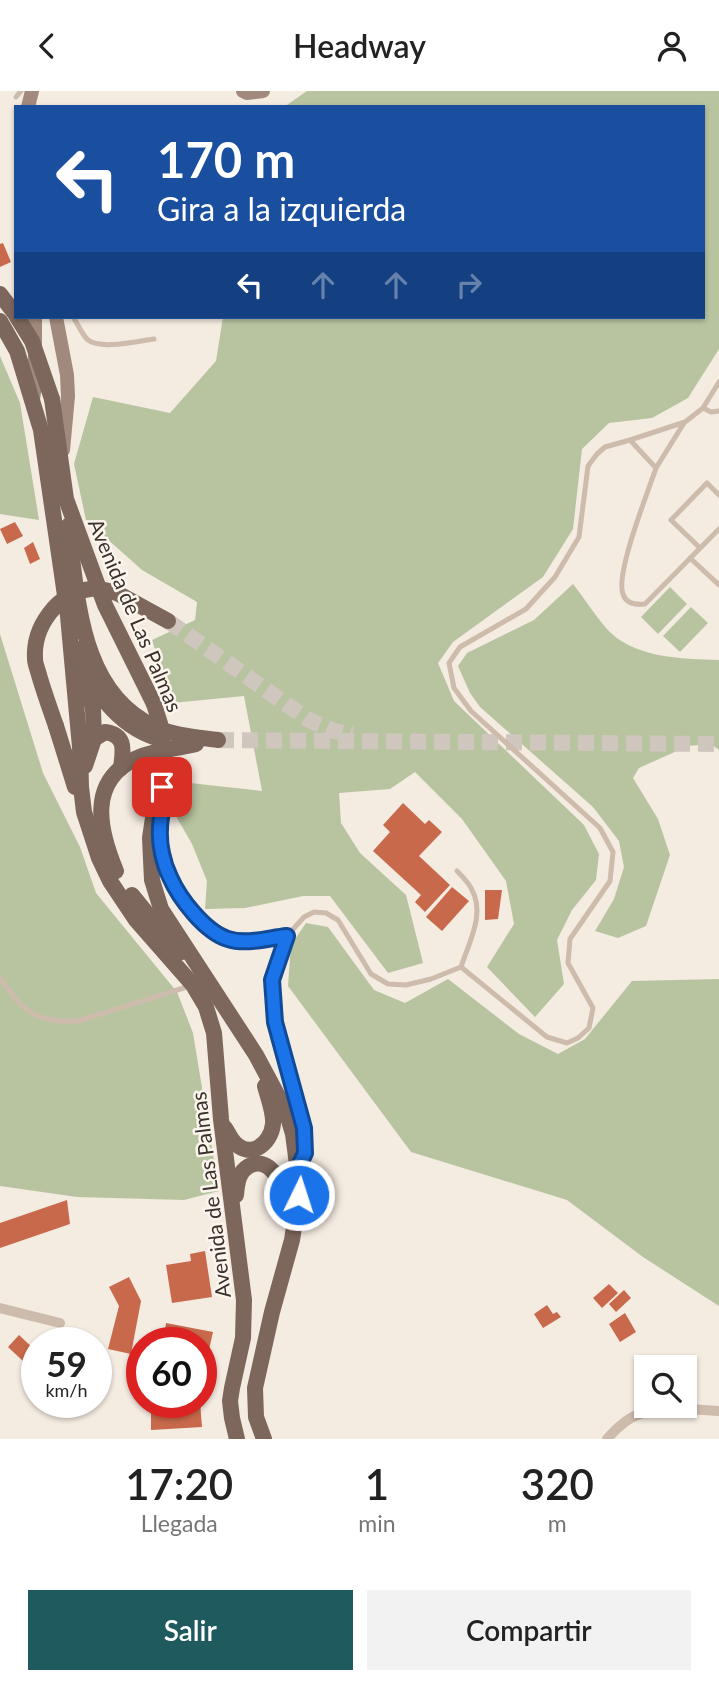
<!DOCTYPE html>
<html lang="es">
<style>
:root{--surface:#fff;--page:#f2f2f2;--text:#222;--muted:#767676;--accent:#1f5a5e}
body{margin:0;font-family:Lato,sans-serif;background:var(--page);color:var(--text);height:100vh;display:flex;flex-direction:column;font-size:26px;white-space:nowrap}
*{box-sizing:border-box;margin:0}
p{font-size:23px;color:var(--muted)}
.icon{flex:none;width:38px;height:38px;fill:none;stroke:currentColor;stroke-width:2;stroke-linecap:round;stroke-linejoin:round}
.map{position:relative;height:1348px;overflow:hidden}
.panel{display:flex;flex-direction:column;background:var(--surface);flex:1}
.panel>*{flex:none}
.guide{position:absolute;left:14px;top:14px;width:691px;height:214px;border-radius:0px;box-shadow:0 2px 5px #0004;background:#1a4fa0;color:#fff;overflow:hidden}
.fabs{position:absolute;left:634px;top:1264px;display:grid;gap:14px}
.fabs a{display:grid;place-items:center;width:63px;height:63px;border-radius:0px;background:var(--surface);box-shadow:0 2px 5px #0004;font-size:35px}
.speed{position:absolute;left:21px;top:1236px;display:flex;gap:14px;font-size:35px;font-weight:700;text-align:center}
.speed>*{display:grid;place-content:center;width:91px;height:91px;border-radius:50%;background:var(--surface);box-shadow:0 2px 5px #0004;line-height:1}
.speed small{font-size:18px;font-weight:400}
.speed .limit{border:10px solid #d22;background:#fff;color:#111}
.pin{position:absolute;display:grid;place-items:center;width:60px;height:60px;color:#fff;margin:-30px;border-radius:14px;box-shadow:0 4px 10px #0006}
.me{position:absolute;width:77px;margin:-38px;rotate:4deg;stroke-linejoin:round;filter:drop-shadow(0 0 5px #0008)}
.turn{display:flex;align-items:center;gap:24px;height:147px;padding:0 28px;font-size:32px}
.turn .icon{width:91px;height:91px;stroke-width:2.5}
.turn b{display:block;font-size:49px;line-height:60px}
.lanes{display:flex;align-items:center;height:66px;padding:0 28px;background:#0003;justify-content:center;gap:35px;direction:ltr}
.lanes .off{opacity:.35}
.eta{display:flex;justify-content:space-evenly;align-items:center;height:119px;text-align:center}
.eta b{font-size:42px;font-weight:600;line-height:49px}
.cta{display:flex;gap:14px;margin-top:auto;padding:14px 28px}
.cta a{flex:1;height:80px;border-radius:0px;background:var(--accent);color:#fff;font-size:28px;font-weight:600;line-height:80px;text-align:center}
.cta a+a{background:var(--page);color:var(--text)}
header{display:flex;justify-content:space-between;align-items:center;height:91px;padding:0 28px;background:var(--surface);font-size:32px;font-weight:600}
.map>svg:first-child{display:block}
.green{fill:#b8c4a0}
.building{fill:#c8694b}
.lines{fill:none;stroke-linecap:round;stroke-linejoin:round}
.primary-tunnel{stroke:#cfc6bd;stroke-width:16;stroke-dasharray:16 8;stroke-linecap:butt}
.lane{stroke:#cdbbac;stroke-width:5}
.street{stroke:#cdbbac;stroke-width:10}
.secondary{stroke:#a18a7d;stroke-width:14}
.primary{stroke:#7d675c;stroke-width:16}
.primary-bridge{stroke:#7d675c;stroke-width:16}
.route-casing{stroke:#114b97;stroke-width:18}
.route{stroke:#1a73e8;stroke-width:12}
.labels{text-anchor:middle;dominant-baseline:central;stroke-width:5;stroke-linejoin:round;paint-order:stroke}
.street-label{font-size:21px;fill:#3b302b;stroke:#fbf5ee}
</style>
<header><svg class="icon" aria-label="back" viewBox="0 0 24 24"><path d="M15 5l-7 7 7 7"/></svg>Headway<svg class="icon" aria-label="person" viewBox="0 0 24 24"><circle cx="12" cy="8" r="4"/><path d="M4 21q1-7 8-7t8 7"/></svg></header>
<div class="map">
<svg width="719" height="1348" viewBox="0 0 719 1348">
<rect width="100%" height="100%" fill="#f4ebe1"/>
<g class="green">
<polygon points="307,0 719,0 719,258 688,307 652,327 609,332 582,358 573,438 543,486 453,551 438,572 454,610 584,734 599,763 596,789 572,819 557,849 564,893 535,926 487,876 514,833 506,790 462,728 415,681 390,698 339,702 341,732 360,762 406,804 423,872 388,882 330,805 303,805 245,817 205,818 207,790 192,753 177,727 172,690 262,700 244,605 172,612 152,549 195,529 197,511 142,479 86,429 74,373 93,306 170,322 216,270 223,226 704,226 704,16 284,16"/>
<polygon points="0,265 20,312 39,429 0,423"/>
<path d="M573,493C584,507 594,523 606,537C632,567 682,568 719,569V659L711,653L688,655L639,677L633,687L658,728L670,764L646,835L618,847L595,840L614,808L624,776L619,750L593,716L480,616L470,602L458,575L467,562L534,529Z"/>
<polygon points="670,496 687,513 658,543 641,526"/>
<polygon points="691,516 708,532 680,561 663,545"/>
<polygon points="0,543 43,682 80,756 96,802 177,901 193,942 219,1100 184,1109 77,1106 0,1095"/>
<polygon points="306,832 328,836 374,899 405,912 448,888 519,943 558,963 585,948 632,890 719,888 719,1215 643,1166 567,1109 411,1061 288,895 291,854"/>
</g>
<g class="building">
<polygon points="3,152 11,171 0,176 0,153"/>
<polygon points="15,431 23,445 7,453 0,438"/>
<polygon points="33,451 40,468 30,473 24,457"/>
<polygon points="403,712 425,733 429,729 442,741 419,765 450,794 425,821 415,811 421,804 373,760 390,741 383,734"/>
<polygon points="452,796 469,810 442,840 426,826"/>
<polygon points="485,799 502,799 498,828 485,829"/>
<polygon points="67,1109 70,1133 0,1157 0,1132"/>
<polygon points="205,1160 212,1206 172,1212 166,1174 191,1170 190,1163"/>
<polygon points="129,1186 141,1210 131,1263 108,1258 119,1215 109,1196"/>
<polygon points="609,1193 618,1202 602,1217 593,1207"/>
<polygon points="624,1199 631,1207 616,1221 609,1213"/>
<polygon points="547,1214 553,1223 557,1221 561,1226 543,1237 534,1223"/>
<polygon points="625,1222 636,1241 620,1251 609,1233"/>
<polygon points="166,1232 213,1241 204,1281 201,1280 201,1251 163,1251"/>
<polygon points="19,1244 35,1259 24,1271 8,1256"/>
<polygon points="151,1311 200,1311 202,1336 151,1339"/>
</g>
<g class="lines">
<g class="primary-tunnel">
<polyline points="168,530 309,629 334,640 352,644"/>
<polyline points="218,649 719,653"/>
</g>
<g class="lane">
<polyline points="16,6 21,0"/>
<path d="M73,226C78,233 82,244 88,249C101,259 138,250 154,248"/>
<polyline points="703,317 711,321 719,320"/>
<polyline points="630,349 656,377 684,332"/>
<path d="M656,377C648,401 615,483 623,503C626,513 636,514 645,513L719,438"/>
<polyline points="700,457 671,429 707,392 719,404"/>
<polyline points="690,467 719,494"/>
<path d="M163,700C166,715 159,728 160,743C161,757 163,772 169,786C179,807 205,841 228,848C246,854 268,847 287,845"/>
<path d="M457,780C462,785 468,791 471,797C486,822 469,851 461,876"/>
<path d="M0,887C23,921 36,932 78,930L190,895"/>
<polyline points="301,1071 305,1062 304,1037 275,931 272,889 287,845 304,826 314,821 326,822 338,829 371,883 388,893 406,894 431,888 461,876 547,946 567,952 578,947 589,937 593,917 568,872 570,848 610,790 613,761 600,737 471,620 454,597 449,572 460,556 526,518 555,486 579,446 588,375 597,363 605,356 630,349 685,331 703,317 719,291"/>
</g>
<g class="street">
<polyline points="0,1217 60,1232"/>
<path d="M607,1348C615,1339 626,1328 637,1324C662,1315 693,1318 719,1320"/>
</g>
<g class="secondary">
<polyline points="243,0 247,2 263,0"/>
<polyline points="28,16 32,0"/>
<polyline points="56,226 67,284 68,305 63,359"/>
<polyline points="33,308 35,295 35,226"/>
</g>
<g class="primary">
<polyline points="0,203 16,224"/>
<polyline points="0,230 17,260 41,339 68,525 80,656 81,696 84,721 99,767 110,790 136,829 193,894 206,916 214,942 221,1028 244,1209 243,1247 232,1297 230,1310 232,1327 237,1348"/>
<polyline points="52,308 66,408 105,514 154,613"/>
<path d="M68,435C78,506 79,601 155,636C175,645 197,646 218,649"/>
<polyline points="117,502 168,530"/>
<path d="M77,558C89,596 118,635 157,647"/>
<polyline points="86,589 93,618 94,648"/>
<polyline points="56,635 75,696"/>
<polyline points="162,667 150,747 152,789 161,818 256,964 286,1020 293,1043 299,1089 299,1104 292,1149 272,1221 255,1297 256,1326 264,1348"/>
<path d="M85,675L94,648L105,641C127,644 123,660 121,677"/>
<path d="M116,780C99,739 87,690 137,667C155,659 177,658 196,653"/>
<polyline points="132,804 170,851 182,861"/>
<path d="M225,1037C228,1041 230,1047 234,1051C250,1069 271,1053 273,1033C274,1021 268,1007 265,995"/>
<path d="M236,1104C237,1093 238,1081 249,1075C276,1061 288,1111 295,1128"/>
</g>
<g class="primary-bridge">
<polyline points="17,226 32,250 52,308"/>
<polyline points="154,613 162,639 162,667"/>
<path d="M56,635C50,618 44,601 39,584C38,579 35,573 35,568C33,536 57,502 90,498C99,497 108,500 117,502"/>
</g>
</g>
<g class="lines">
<defs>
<path id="route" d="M162,696C166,715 160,721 160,738C159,753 163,772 170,786C179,807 205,841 228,848C246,854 268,847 287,845L272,889L275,931L304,1037L305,1062L298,1077L299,1104"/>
</defs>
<use href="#route" class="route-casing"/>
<use href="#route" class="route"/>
</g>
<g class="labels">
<g class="street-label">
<text transform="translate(136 524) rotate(67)">Avenida de Las Palmas</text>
<text transform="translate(210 1104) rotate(-97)">Avenida de Las Palmas</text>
</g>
</g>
</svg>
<div class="fabs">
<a><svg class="icon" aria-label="search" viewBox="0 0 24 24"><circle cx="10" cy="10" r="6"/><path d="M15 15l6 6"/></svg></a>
</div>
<div class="speed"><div>59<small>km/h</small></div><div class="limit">60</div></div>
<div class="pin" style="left:162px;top:696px;background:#d93025"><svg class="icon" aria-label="arrive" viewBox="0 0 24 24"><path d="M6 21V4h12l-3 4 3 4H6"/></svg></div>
<svg class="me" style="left:299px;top:1104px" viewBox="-20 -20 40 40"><circle r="17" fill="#1a73e8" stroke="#fff" stroke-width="3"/><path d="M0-11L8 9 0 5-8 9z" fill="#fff"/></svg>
<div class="guide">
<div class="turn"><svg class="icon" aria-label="left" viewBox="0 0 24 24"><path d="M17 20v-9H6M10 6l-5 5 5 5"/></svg><div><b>170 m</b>Gira a la izquierda</div></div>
<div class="lanes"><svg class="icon" aria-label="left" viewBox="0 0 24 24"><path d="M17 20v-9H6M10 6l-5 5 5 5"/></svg><svg class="icon off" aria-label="ahead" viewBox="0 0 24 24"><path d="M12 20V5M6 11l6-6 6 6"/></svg><svg class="icon off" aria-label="ahead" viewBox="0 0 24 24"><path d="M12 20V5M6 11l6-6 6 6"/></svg><svg class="icon off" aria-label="right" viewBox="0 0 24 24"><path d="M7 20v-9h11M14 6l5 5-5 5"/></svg></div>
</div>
</div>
<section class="panel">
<div class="eta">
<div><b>17:20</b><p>Llegada</p></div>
<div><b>1</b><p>min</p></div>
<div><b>320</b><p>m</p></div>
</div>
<div class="cta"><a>Salir</a><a>Compartir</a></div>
</section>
